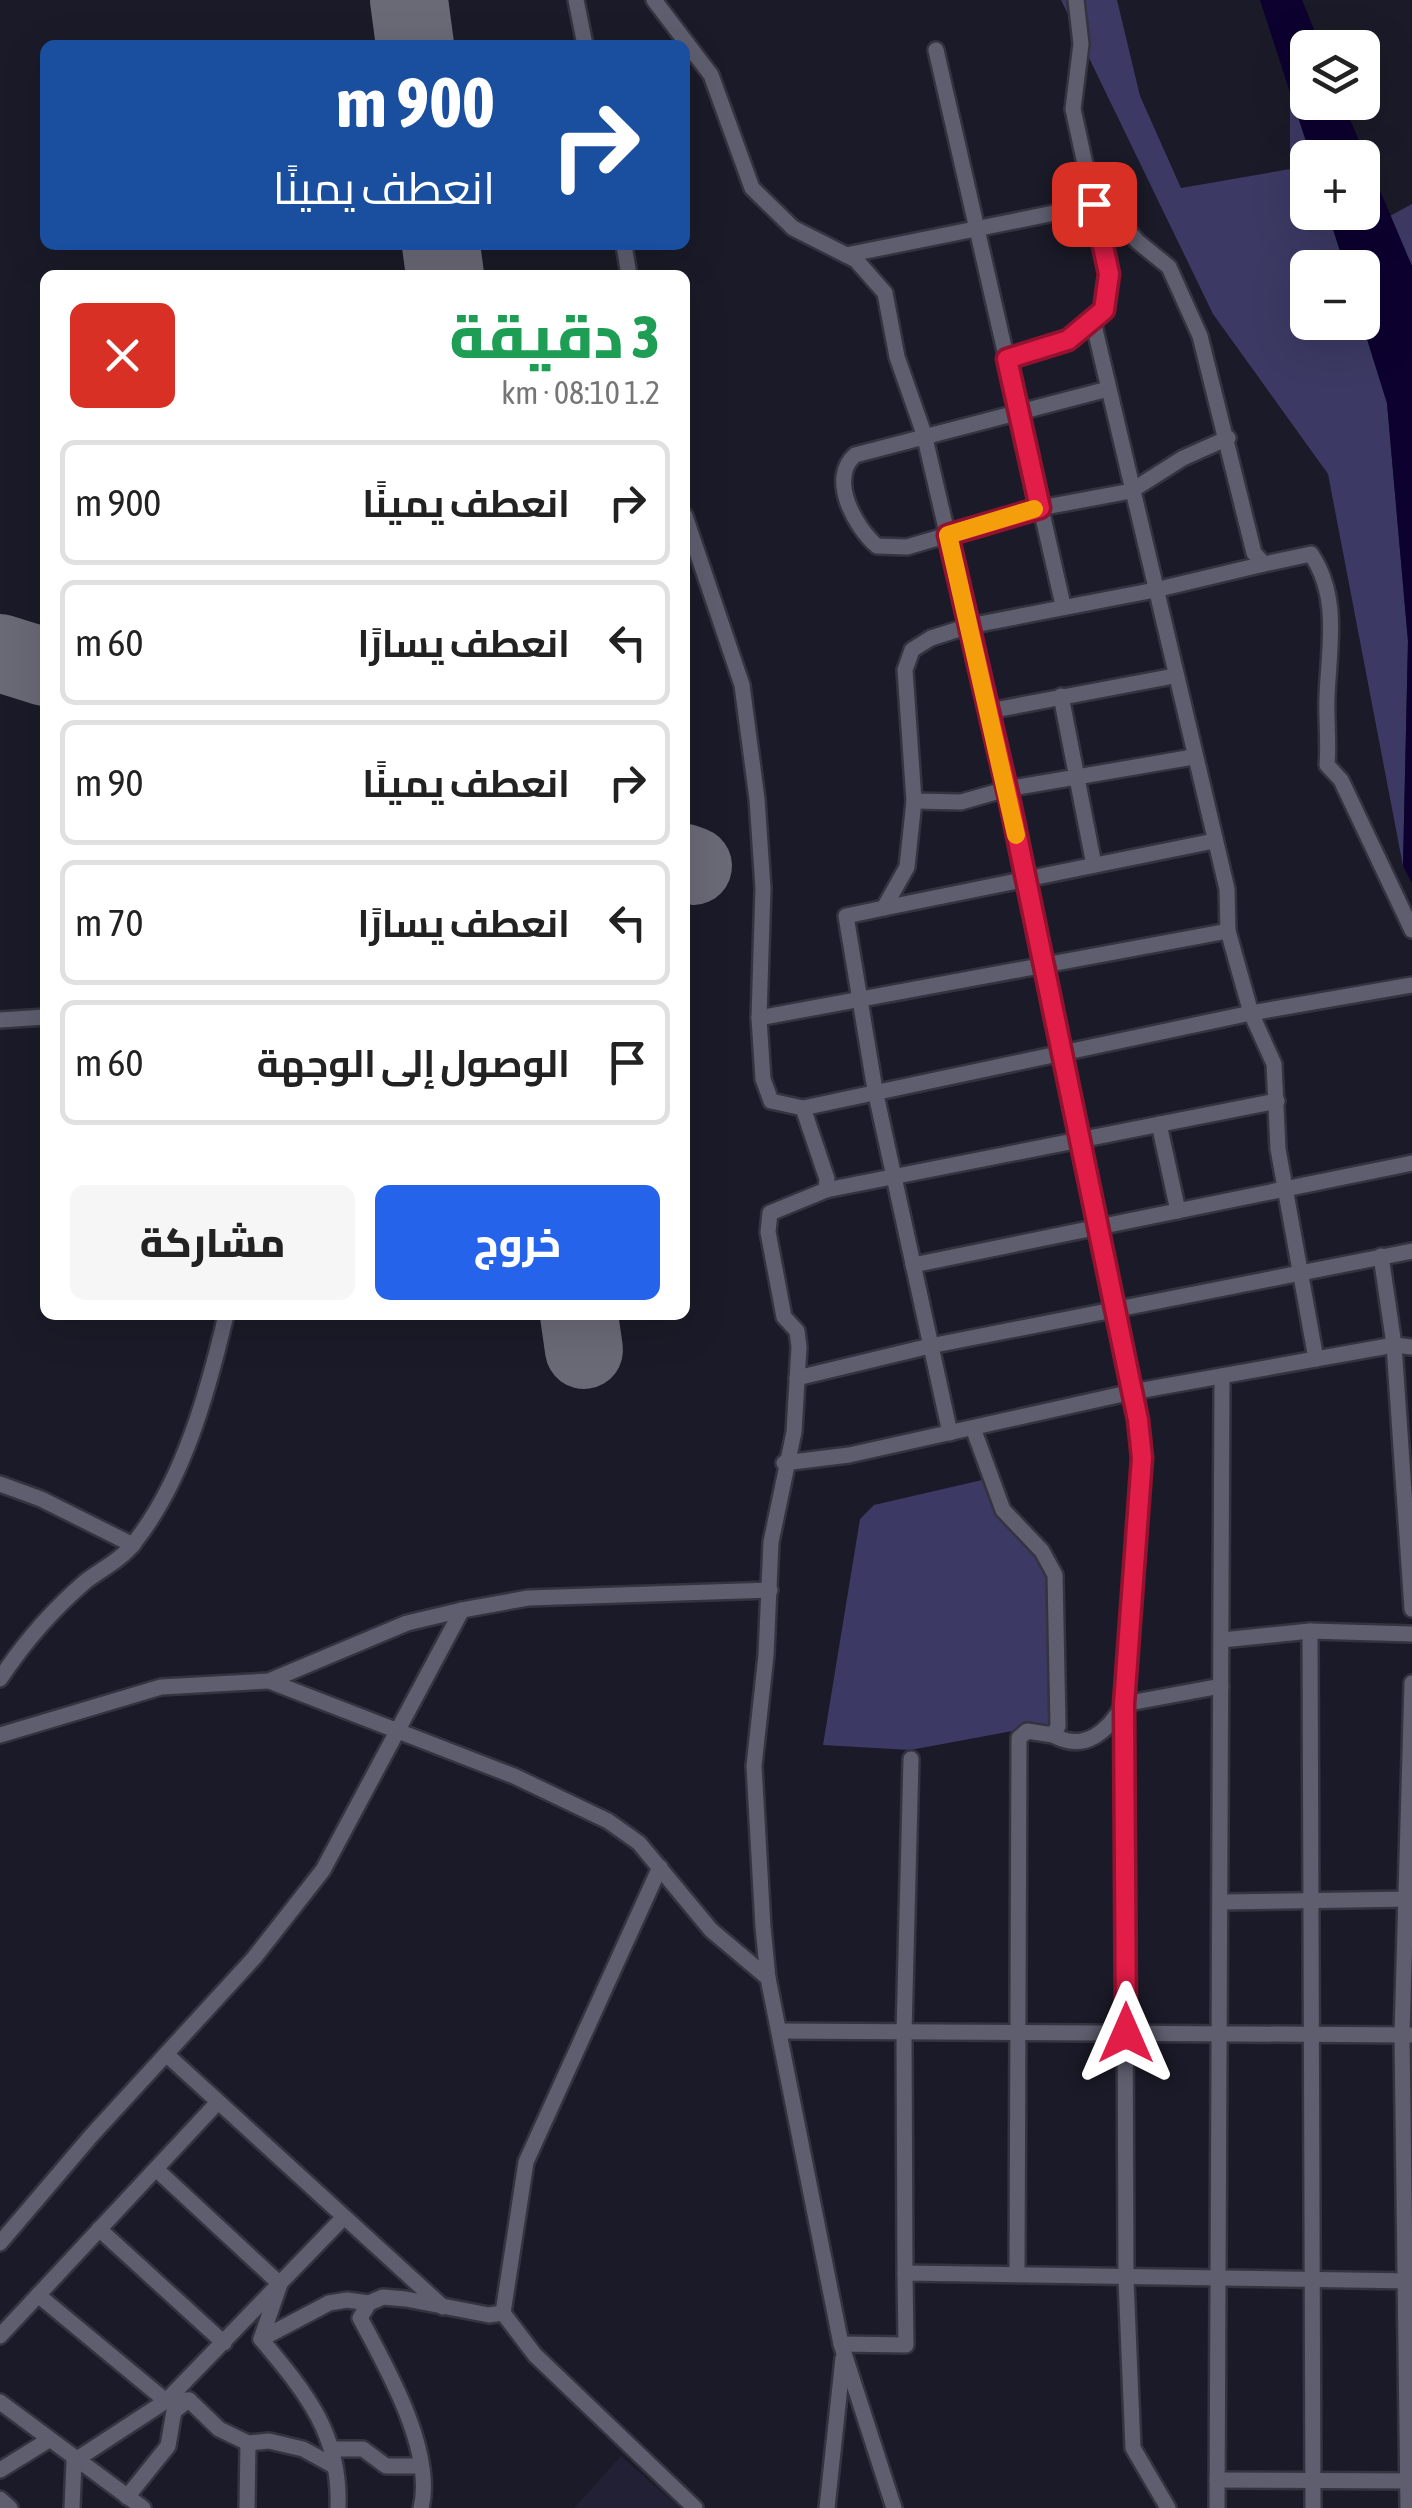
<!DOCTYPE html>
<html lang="ar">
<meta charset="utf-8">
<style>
:root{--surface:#fff;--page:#f6f6f6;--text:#222;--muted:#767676;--line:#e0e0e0;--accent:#2563eb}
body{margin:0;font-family:"Asap Condensed",Cairo,sans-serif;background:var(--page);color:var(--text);direction:rtl;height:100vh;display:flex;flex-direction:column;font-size:38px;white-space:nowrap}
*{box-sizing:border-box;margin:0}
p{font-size:32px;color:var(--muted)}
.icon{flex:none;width:55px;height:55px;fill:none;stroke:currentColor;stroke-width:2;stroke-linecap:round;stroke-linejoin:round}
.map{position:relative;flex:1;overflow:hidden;direction:ltr}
.panel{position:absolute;left:40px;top:270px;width:650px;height:1050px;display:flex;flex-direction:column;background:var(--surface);border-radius:15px;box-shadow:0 10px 40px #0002;direction:rtl}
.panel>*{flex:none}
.guide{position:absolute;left:40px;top:40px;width:650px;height:210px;border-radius:15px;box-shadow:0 10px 40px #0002;direction:rtl;background:#1a4fa0;color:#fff;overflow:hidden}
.controls{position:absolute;left:1290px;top:30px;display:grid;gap:20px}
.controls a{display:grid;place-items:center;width:90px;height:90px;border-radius:15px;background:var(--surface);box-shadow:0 10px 40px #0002;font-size:50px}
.pin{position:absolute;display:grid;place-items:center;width:85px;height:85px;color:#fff;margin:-42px;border-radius:20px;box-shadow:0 5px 15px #0006}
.me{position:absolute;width:110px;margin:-55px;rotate:0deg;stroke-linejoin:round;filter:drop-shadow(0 0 8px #0008)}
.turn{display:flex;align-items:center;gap:35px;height:210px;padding:0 30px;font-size:45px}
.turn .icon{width:130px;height:130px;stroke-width:2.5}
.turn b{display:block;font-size:70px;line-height:85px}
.round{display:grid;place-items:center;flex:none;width:105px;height:105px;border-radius:15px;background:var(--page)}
.headline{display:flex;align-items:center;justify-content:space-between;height:170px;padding:0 30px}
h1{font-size:60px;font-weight:800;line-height:75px;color:#1e9e55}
.action{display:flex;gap:20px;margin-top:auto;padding:20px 30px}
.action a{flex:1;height:115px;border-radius:15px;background:var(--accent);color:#fff;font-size:40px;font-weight:800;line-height:115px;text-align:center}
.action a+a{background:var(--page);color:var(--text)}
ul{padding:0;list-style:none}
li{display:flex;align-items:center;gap:30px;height:125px;margin:0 20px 15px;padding:0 10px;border:5px solid var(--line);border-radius:15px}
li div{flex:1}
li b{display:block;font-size:38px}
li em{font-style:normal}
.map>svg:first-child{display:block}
.built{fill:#212034}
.green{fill:#3c3964}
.water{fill:#0d012f}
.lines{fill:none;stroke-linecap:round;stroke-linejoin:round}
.runway{stroke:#6a6976;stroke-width:78}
.minor-casing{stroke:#34333f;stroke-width:20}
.minor{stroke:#5e5e6f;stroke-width:15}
.route-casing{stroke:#92132f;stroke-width:25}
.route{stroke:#e11d48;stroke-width:18}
.slow{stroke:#f59e0b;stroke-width:18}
</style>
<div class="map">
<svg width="1412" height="2508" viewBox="0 0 1412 2508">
<rect width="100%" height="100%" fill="#1b1a28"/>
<polygon class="built" points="621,2456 680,2508 574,2508"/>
<g class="green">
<polygon points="1061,0 1117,0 1140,96 1181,188 1290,169 1290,84 1311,157 1308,158 1308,212 1328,213 1345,267 1308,268 1308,322 1362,323 1387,403 1408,641 1403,866 1328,474 1213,314"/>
<polygon points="1412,204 1412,266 1388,217"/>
<polygon points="982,1480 1003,1523 1049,1569 1055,1723 910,1750 823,1745 860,1519 874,1505"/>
</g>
<polygon class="water" points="1260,0 1302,0 1321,47 1308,48 1308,102 1343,103 1412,266 1412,883 1403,866 1408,641 1387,403 1362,323 1362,268 1345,267 1328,213 1362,212 1362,158 1311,157"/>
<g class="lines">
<g class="runway">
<polyline points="409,0 415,45"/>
<polyline points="441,245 445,275"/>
<polyline points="0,653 45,667"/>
<polyline points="685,863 693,866"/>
<polyline points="579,1315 584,1350"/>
</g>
<defs>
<g id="minor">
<polyline points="576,0 585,45"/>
<polyline points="654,0 711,75 752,188 793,228 856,260 885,293 897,357 924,434 1011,807 1138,1420 1142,1458 1124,1704 1126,2280 1133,2448 1168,2508"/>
<polyline points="936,50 1063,605"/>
<path d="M1089,184L1137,241L1169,267L1200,336L1254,553L1264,564L1311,554C1340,597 1329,647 1327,696C1326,720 1329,741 1327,765L1341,780L1412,930"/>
<polyline points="624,245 629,275"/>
<polyline points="846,255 1094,205"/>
<polyline points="1093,321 1227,889 1228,931 1251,1013 1274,1064 1278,1149 1316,1359"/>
<path d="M1007,359C1057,343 1109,338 1109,274L1073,109L1081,44L1076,0"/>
<path d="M1108,389L855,455C828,479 855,527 877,546L907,547L1040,508L1131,491L1183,458L1228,438"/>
<polyline points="685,516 742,685 757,799 763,888 759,1018 763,1079 771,1101 803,1108 827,1179 826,1190 770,1213 768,1232 784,1317 797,1331 799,1347 794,1432 771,1542 766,1655 754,1766 763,1927 768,1978 841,2344 894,2508"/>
<polyline points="1061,696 1094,865"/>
<polyline points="989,711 1174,676"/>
<polyline points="914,801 961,802 1007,789 1193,757"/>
<polyline points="884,908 1214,841"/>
<polyline points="759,1018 1228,931"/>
<polyline points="0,1020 45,1017"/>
<polyline points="803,1108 1251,1013 1412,985"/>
<polyline points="1159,1124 1178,1211"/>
<polyline points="826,1190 1277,1101"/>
<polyline points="1381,1256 1394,1345 1412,1609"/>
<polyline points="913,1265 1412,1163"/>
<polyline points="797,1378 930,1346 1412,1251"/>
<polyline points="973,1428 1003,1510 1042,1551 1055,1575 1058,1726 1053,1735 1027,1731 1019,1738 1017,2274"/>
<polyline points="950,1433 875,1090 846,916 884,908 907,867 914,801 905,670 912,650 931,638 969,626 1155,590 1264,564"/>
<polyline points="784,1463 849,1455 1132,1392 1394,1345 1412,1347"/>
<polyline points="0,1484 41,1499 133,1545"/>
<polyline points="1310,1631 1313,2508"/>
<polyline points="1222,1640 1310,1631 1412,1634"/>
<path d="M0,1679C25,1641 51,1611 86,1581C102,1569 122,1559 134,1543C184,1480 208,1391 226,1315"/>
<polyline points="269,1681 514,1776 608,1821 639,1843 711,1930 768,1978"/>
<polyline points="0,1735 161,1687 269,1681 407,1623 462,1610 528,1598 770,1590"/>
<path d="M1053,1735C1085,1753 1108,1731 1124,1704L1221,1686"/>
<polyline points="1222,1902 1412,1899"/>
<polyline points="779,2031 1410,2035"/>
<polyline points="166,2054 443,2307"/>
<path d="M156,2169L280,2284L261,2339C306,2393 341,2434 338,2508"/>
<polyline points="99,2229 224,2343"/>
<polyline points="0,2243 91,2136 254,1958 323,1870 462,1610"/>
<polyline points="905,2273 904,2033 911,1759"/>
<polyline points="38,2295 166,2401 189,2400 219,2429 248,2443 269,2441 303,2449 334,2466"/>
<path d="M369,2303L360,2318C386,2366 435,2452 421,2508"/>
<polyline points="503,2313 526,2162 660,1867"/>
<polyline points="503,2313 535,2355 695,2508"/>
<polyline points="0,2336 218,2102"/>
<polyline points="261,2339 329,2303 347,2300 369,2303 383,2297 406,2299 489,2315 503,2313"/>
<polyline points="841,2344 906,2345 905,2273 1412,2281"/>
<polyline points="0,2402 143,2508"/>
<polyline points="335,2449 363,2449 386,2466 419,2466"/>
<polyline points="0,2470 47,2441"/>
<polyline points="1217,2480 1412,2481"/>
<polyline points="127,2497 168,2446 174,2411 189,2400"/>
<polyline points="0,2499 10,2508"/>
<polyline points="72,2508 74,2461 166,2401 344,2217"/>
<polyline points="247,2508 248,2443"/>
<polyline points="827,2508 843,2358"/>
<polyline points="1217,2508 1222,1376"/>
<polyline points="1408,2508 1402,2035 1412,1683"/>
</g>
</defs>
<use href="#minor" class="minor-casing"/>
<use href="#minor" class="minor"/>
</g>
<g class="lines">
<defs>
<polyline id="route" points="1094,204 1109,274 1104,310 1068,340 1007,359 1040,508 948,535 1011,807 1138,1420 1142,1458 1124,1704 1126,2033"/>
</defs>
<use href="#route" class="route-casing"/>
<use href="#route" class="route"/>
<polyline class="slow" points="1016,835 948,535 1034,509"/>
</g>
</svg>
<div class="controls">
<a><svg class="icon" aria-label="layers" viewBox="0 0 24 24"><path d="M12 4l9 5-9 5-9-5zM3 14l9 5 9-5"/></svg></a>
<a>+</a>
<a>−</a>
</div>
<div class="pin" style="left:1094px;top:204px;background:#d93025"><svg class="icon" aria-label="arrive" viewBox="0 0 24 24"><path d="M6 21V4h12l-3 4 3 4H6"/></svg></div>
<svg class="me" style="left:1126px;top:2033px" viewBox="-20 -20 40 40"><path d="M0-17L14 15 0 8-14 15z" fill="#e11d48" stroke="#fff" stroke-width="4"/></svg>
<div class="guide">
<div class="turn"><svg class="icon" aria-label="right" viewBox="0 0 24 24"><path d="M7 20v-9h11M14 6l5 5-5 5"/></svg><div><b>900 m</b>انعطف يمينًا</div></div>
</div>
<section class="panel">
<div class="headline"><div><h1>3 دقيقة</h1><p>1.2 km · 08:10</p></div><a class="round" style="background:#d93025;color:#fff"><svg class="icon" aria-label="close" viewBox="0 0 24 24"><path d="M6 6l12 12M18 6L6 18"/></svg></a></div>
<ul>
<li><svg class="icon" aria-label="right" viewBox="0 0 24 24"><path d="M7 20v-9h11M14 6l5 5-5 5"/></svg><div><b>انعطف يمينًا</b></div><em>900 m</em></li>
<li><svg class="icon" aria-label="left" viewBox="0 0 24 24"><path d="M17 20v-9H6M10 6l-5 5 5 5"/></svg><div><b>انعطف يسارًا</b></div><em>60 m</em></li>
<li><svg class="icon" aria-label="right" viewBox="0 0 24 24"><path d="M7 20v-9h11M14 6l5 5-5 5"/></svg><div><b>انعطف يمينًا</b></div><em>90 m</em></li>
<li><svg class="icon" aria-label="left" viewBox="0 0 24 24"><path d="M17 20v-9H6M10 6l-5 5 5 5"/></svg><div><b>انعطف يسارًا</b></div><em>70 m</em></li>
<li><svg class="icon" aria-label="arrive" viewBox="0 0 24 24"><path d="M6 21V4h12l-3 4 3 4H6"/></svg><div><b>الوصول إلى الوجهة</b></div><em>60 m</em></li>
</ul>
<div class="action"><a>خروج</a><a>مشاركة</a></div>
</section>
</div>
